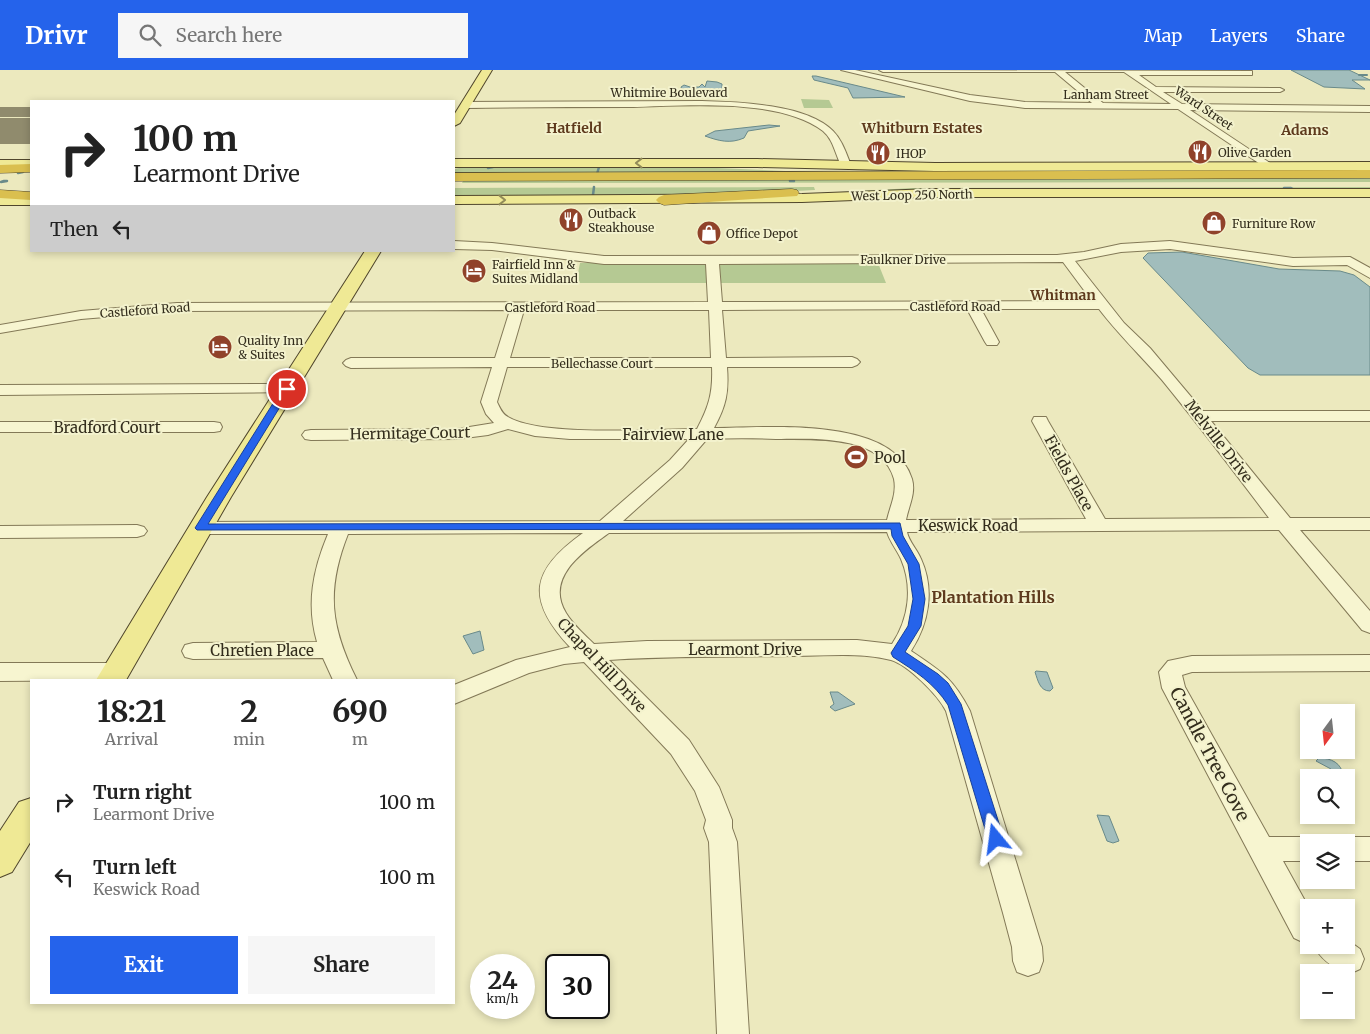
<!DOCTYPE html>
<meta charset="utf-8">
<style>
:root{--surface:#fff;--page:#f6f6f6;--text:#222;--muted:#767676;--accent:#2563eb}
body{margin:0;font-family:Merriweather,serif;background:var(--page);color:var(--text);height:100vh;display:flex;flex-direction:column;font-size:19px;white-space:nowrap}
*{box-sizing:border-box;margin:0}
p{font-size:16px;color:var(--muted)}
.icon{flex:none;width:28px;height:28px;fill:none;stroke:currentColor;stroke-width:2;stroke-linecap:round;stroke-linejoin:round}
.map{position:relative;flex:1;overflow:hidden}
.panel{position:absolute;left:30px;top:609px;width:425px;height:325px;display:flex;flex-direction:column;background:var(--surface);border-radius:0px;box-shadow:0 2px 8px #0003}
.panel>*{flex:none}
.hud{position:absolute;left:30px;top:30px;width:425px;height:152px;border-radius:0px;box-shadow:0 2px 8px #0003;background:#fff;color:var(--text);overflow:hidden}
.needle{width:32px;rotate:195deg}
.tools{position:absolute;left:1300px;top:634px;display:grid;gap:10px}
.tools a{display:grid;place-items:center;width:55px;height:55px;border-radius:0px;background:var(--surface);box-shadow:0 2px 8px #0003;font-size:25px}
.speed{position:absolute;left:470px;top:884px;display:flex;gap:10px;font-size:25px;font-weight:700;text-align:center}
.speed>*{display:grid;place-content:center;width:65px;height:65px;border-radius:50%;background:var(--surface);box-shadow:0 2px 8px #0003;line-height:1}
.speed small{font-size:12px;font-weight:400}
.speed .limit{border:2px solid #111;border-radius:8px;background:#fff;color:#111}
.pin{position:absolute;display:grid;place-items:center;width:42px;height:42px;color:#fff;margin:-21px;border:2px solid #fff;border-radius:50%;box-shadow:0 1px 5px #0007}
.me{position:absolute;width:55px;margin:-28px;rotate:344deg;stroke-linejoin:round;filter:drop-shadow(0 0 4px #0008)}
.turn{display:flex;align-items:center;gap:18px;height:105px;padding:0 20px;font-size:22px}
.turn .icon{width:65px;height:65px;stroke-width:2.5}
.turn b{display:block;font-size:35px;line-height:42px}
.then{display:flex;align-items:center;height:48px;padding:0 20px;background:#0003;gap:10px;font-size:19px}
.eta{display:flex;justify-content:space-evenly;align-items:center;height:85px;text-align:center}
.eta b{font-size:30px;font-weight:700;line-height:35px}
.cta{display:flex;gap:10px;margin-top:auto;padding:10px 20px}
.cta a{flex:1;height:58px;border-radius:0px;background:var(--accent);color:#fff;font-size:20px;font-weight:700;line-height:58px;text-align:center}
.cta a+a{background:var(--page);color:var(--text)}
ul{padding:0;list-style:none}
li{display:flex;align-items:center;gap:15px;height:75px;padding:0 20px}
li div{flex:1}
li b{display:block;font-size:19px}
li em{font-style:normal}
header{display:flex;align-items:center;gap:30px;box-sizing:border-box;height:70px;padding:0 25px;background:var(--accent);color:#fff}
header strong{font-size:24px}
nav{display:flex;gap:28px;margin-inline-start:auto;font-size:18px}
.search{width:350px;height:45px;background:var(--page);display:flex;align-items:center;gap:12px;box-sizing:border-box;padding:0 18px;border-radius:0px;color:var(--muted);font-size:19px}
.map>svg:first-child{display:block}
.green{fill:#b5c993}
.water{fill:#a1bdbc;stroke:#698a8a}
.lines{fill:none;stroke-linecap:round;stroke-linejoin:round}
.stream-far1{stroke:#698a8a;stroke-width:2}
.stream{stroke:#698a8a;stroke-width:2.5}
.taxiway{fill:#908b6d;fill-rule:evenodd}
.runway{fill:#908b6d;fill-rule:evenodd}
.minor-casing{stroke:#837957;stroke-width:2}
.major-casing{stroke:#50462c;stroke-width:2}
.highway-casing{stroke:#50462c;stroke-width:1}
.minor{fill:#f7f5d0;fill-rule:evenodd}
.major{fill:#efe995;fill-rule:evenodd}
.highway{fill:#dabf4f;fill-rule:evenodd}
.oneway{stroke:#918b58}
.route{fill:#2563eb;stroke:#184099}
.labels{text-anchor:middle;dominant-baseline:central;stroke-width:4;stroke-linejoin:round;paint-order:stroke}
.far-street-label{font-size:12px;fill:#332d1c;stroke:#f3f2cd}
.far-poi-label{font-size:12px;fill:#332d1c;stroke:#f3f2cd;text-anchor:start}
.far-neighbourhood-label{font-size:14px;font-weight:bold;fill:#5e3a1d;stroke:#f3f2cd}
.street-label{font-size:15px;fill:#332d1c;stroke:#f3f2cd}
.poi-label{font-size:15px;fill:#332d1c;stroke:#f3f2cd;text-anchor:start}
.neighbourhood-label{font-size:16px;font-weight:bold;fill:#5e3a1d;stroke:#f3f2cd}
.near-street-label{font-size:18px;fill:#332d1c;stroke:#f3f2cd}
</style>
<header>
<strong>Drivr</strong>
<div class="search"><svg class="icon" aria-label="search" viewBox="0 0 24 24"><circle cx="10" cy="10" r="6"/><path d="M15 15l6 6"/></svg>Search here</div>
<nav><a>Map</a><a>Layers</a><a>Share</a></nav>
</header>
<div class="map">
<svg width="1370" height="964" viewBox="0 0 1370 964">
<rect width="100%" height="100%" fill="#ece9be"/>
<g class="green">
<polygon points="801,29 829,30 833,38 804,38"/>
<polygon points="467,96 670,96 808,102 456,105 457,103 454,103 455,99"/>
<polygon points="1370,107 1370,112 462,113 464,109"/>
<polygon points="814,117 815,120 656,128 454,128 454,118"/>
<polygon points="1370,117 1370,122 747,127 913,118"/>
<polygon points="580,193 878,193 886,213 576,213"/>
</g>
<g class="water">
<polygon points="1291,0 1349,0 1370,10 1352,10 1365,19 1324,17"/>
<polygon points="812,6 816,6 905,27 853,28 848,18 814,10"/>
<polygon points="707,11 717,12 722,14 722,19 686,21 682,20 681,17 684,15 690,17 699,17 702,14 705,17"/>
<path d="M769,55L780,56L748,61L744,68C730,74 719,71 705,66L715,61Z"/>
<polygon points="1182,182 1279,199 1340,201 1354,205 1370,217 1370,305 1260,305 1248,298 1143,188 1148,183"/>
<polygon points="480,561 484,580 473,584 463,566"/>
<path d="M1036,601L1047,602L1053,618L1050,621C1040,621 1038,611 1035,602Z"/>
<polygon points="830,622 838,622 855,634 835,641 830,637 834,634"/>
<path d="M1319,688C1331,688 1342,693 1343,706L1336,707L1331,699L1316,691Z"/>
<polygon points="1097,745 1109,746 1119,771 1113,773 1107,771"/>
</g>
<g class="lines">
<polyline class="stream-far1" points="1359,5 1367,5"/>
<g class="stream">
<polygon points="490,97 493,97 488,98"/>
<polygon points="20,102 23,102 18,103"/>
<polyline points="597,104 599,97"/>
<polygon points="790,110 793,110 794,111 790,111"/>
<polygon points="4,111 7,111 1,112"/>
<polygon points="1284,118 1291,118 1296,121"/>
<polyline points="593,125 594,117"/>
</g>
<rect class="taxiway" x="0" y="37" width="31" height="10"/>
<rect class="runway" x="0" y="48" width="31" height="26"/>
<defs>
<g id="minor">
<path d="M841,0H855L970,25L1025,32L1092,33L1055,2H883L879,0L1249,1H1252V5H1139L1156,17L1280,18L1284,20L1280,22H1163L1182,34L1370,36V42L1190,40L1273,95V99L1269,100L1178,39L1025,38L970,31ZM1065,2H1124L1171,34L1103,33Z"/>
<path d="M702,31C738,32 807,34 833,61C842,70 846,83 851,95L850,97H842C835,85 834,70 823,61C778,27 683,36 629,37C574,37 520,37 465,38L461,35L465,32Z"/>
<path d="M454,171L492,173L604,186L1057,185L1084,182L1121,174L1170,171L1293,188L1350,187L1370,198V208L1347,195L1293,196L1170,179L1121,182L1075,191L1124,253L1150,278L1203,341H1370V351H1211L1290,448H1370V460H1300L1370,541V563L1362,560L1279,460L907,462C909,472 917,479 921,489C935,520 929,553 911,581C941,601 953,608 970,641L1042,877L1043,891L1039,902L1028,906L1017,902L1013,891L1012,877L1003,843L946,641C938,625 908,595 891,590C860,582 824,586 792,586C731,587 670,586 609,590L689,670L719,717L732,750V758L737,772L749,964H717L709,772L704,758L706,750L695,721L671,684L584,592L564,594L529,603L454,634V615L516,590L570,577C525,529 531,500 583,463L348,464C326,520 330,556 357,610H333L323,588L193,589L185,587L182,581L185,575L193,573L317,572C306,534 313,500 328,464H201L194,462L191,458L194,454L201,452L600,451L670,390L689,369H570L535,366L508,359L488,365L457,369L311,370L305,369L302,365L305,361L311,360L457,359L494,353L486,344L481,332L492,297L351,298L346,296L343,293L346,290L351,288H495L510,240L177,241L81,249L0,263V255L81,241L177,233L708,232L706,194H604L492,180L454,179ZM1063,192L1092,231L722,232L719,194ZM967,239L985,272L987,275H997L999,272L981,239H1099C1118,264 1141,286 1162,310C1199,355 1234,402 1269,448L1105,449L1048,351L1046,347H1034L1032,351L1086,449L906,450C909,435 916,423 912,409C893,345 765,358 714,358C726,336 729,323 727,297H852L857,295L860,292L857,289L852,287L726,288L722,240ZM524,240H709L711,288H510ZM507,297H712C713,323 709,336 697,359C654,359 542,367 508,347C502,344 500,338 497,332ZM707,369C730,368 753,368 776,369C811,369 882,364 894,409C897,424 890,436 887,450L623,451L682,398ZM887,462C890,472 897,480 901,489C913,517 909,549 892,574L857,570L647,571L594,574C584,564 573,555 566,543C544,507 585,480 609,463Z"/>
<polygon points="287,314 293,316 295,319 293,322 0,325 0,315"/>
<polygon points="0,352 214,352 220,353 222,357 220,361 214,362 0,362"/>
<polygon points="137,455 144,457 147,461 144,465 137,467 0,468 0,456"/>
<polygon points="1370,585 1370,601 1192,602 1182,605 1185,617 1269,767 1309,767 1319,770 1320,772 1309,772 1309,791 1283,791 1309,838 1309,875 1294,868 1162,618 1159,602 1168,591 1192,586"/>
<polygon points="0,593 116,593 124,596 128,602 124,608 118,610 0,611"/>
<polygon points="1346,767 1370,767 1370,791 1346,791 1346,772 1335,772"/>
<path d="M1346,869L1360,879L1364,889L1360,899L1349,904C1334,898 1320,890 1314,875H1346Z"/>
</g>
<g id="major">
<polygon points="482,0 492,0 460,53 454,56 454,45"/>
<polygon points="454,89 757,89 935,93 1370,92 1370,100 935,101 757,97 454,97"/>
<rect x="0" y="90" width="31" height="8"/>
<polygon points="932,119 1370,119 1370,127 932,127 802,132 454,134 454,126 802,124"/>
<rect x="0" y="127" width="31" height="8"/>
<polygon points="365,181 381,181 231,427 126,610 96,610 207,427"/>
<polygon points="31,728 31,771 12,802 0,807 0,761 19,732"/>
</g>
<g id="highway">
<polygon points="31,94 31,102 0,103 0,95"/>
<polygon points="1370,100 1370,108 454,111 454,103"/>
<polygon points="792,119 797,120 799,123 797,126 664,135 659,133 656,130 659,127 664,125"/>
<polygon points="0,120 31,122 31,130 0,128"/>
</g>
</defs>
<use href="#minor" class="minor-casing"/>
<use href="#major" class="major-casing"/>
<use href="#highway" class="highway-casing"/>
<use href="#minor" class="minor"/>
<use href="#major" class="major"/>
<use href="#highway" class="highway"/>
</g>
<defs><path id="oneway-chevron" d="M-2-3.5L2.5 0L-2 3.5" fill="none" stroke-width="1.6" stroke-linecap="round" stroke-linejoin="round" transform="scale(1.25)"/></defs>
<g class="oneway">
<use href="#oneway-chevron" transform="translate(639 93) rotate(180)"/>
<use href="#oneway-chevron" transform="translate(502 130)"/>
</g>
<path class="route" d="M287,316L291,319L208,454L900,453L903,466L919,494L925,529L921,556L905,582L938,604L948,613L961,634L1004,769L1001,774L996,776L991,774L988,769L948,635C934,613 915,601 893,587L891,583L908,556L913,529L908,494L892,466L891,459L197,460L195,458L282,319Z"/>
<defs>
<symbol id="restaurant-disc" viewBox="-11 -11 22 22"><circle r="9.5" fill="#90422a" stroke="#f3f2cd"/><path d="M-5-6h1v4h1v-4h1v4h1v-4h1v5L-1.5 .5V6h-2V.5L-5-1ZM5-6V6H3V1.5H1.5Q1.5-4 5-6Z" fill="#fff"/></symbol>
<symbol id="shop-disc" viewBox="-11 -11 22 22"><circle r="9.5" fill="#90422a" stroke="#f3f2cd"/><path d="M-5-2.5h2.3a2.7 3.5 0 0 1 5.4 0H5L5.5 6h-11ZM-1.5-2.5h3a1.5 2.3 0 0 0-3 0Z" fill="#fff"/></symbol>
<symbol id="hotel-disc" viewBox="-11 -11 22 22"><circle r="9.5" fill="#90422a" stroke="#f3f2cd"/><path d="M-6-4.5h1.5V1H6V5H4.5V3h-9V5H-6ZM-4 0a1.8 1.8 0 1 1 3.6 0ZM.5 0V-2.5h3Q6-2.5 6 0Z" fill="#fff"/></symbol>
<symbol id="stadium-disc" viewBox="-11 -11 22 22"><circle r="9.5" fill="#90422a" stroke="#f3f2cd"/><path d="M0-5a6.5 5 0 1 0 0 10a6.5 5 0 1 0 0-10ZM-3.5-1.8h7v3.6h-7Z" fill="#fff"/></symbol>
</defs>
<g fill-rule="evenodd">
<use href="#restaurant-disc" x="1186" y="68" width="28" height="28"/>
<use href="#restaurant-disc" x="864" y="69" width="28" height="28"/>
<use href="#restaurant-disc" x="557" y="136" width="28" height="28"/>
<use href="#shop-disc" x="1200" y="139" width="28" height="28"/>
<use href="#shop-disc" x="695" y="149" width="28" height="28"/>
<use href="#hotel-disc" x="460" y="187" width="28" height="28"/>
<use href="#hotel-disc" x="206" y="263" width="28" height="28"/>
<use href="#stadium-disc" x="842" y="373" width="28" height="28"/>
</g>
<g class="labels">
<g class="far-street-label">
<text x="669" y="22">Whitmire Boulevard</text>
<text x="1106" y="24">Lanham Street</text>
<text transform="translate(1204 38) rotate(34)">Ward Street</text>
<text transform="translate(912 125) rotate(-1)">West Loop 250 North</text>
<text x="903" y="189">Faulkner Drive</text>
<text x="955" y="236">Castleford Road</text>
<text x="550" y="237">Castleford Road</text>
<text transform="translate(145 240) rotate(-4)">Castleford Road</text>
<text x="602" y="293">Bellechasse Court</text>
</g>
<g class="far-poi-label">
<text x="1218" y="82">Olive Garden</text>
<text x="896" y="83">IHOP</text>
<text x="588" y="143">Outback<tspan x="588" dy="14">Steakhouse</tspan></text>
<text x="1232" y="153">Furniture Row</text>
<text x="726" y="163">Office Depot</text>
<text x="492" y="194">Fairfield Inn &amp;<tspan x="492" dy="14">Suites Midland</tspan></text>
<text x="238" y="270">Quality Inn<tspan x="238" dy="14">&amp; Suites</tspan></text>
</g>
<g class="far-neighbourhood-label">
<text x="574" y="58">Hatfield</text>
<text x="922" y="58">Whitburn Estates</text>
<text x="1305" y="60">Adams</text>
<text x="1063" y="225">Whitman</text>
</g>
<g class="street-label">
<text x="107" y="357">Bradford Court</text>
<text transform="translate(410 363) rotate(-1)">Hermitage Court</text>
<text x="673" y="364">Fairview Lane</text>
<text transform="translate(1219 371) rotate(52)">Melville Drive</text>
<text transform="translate(1069 403) rotate(61)">Fields Place</text>
<text x="968" y="455">Keswick Road</text>
<text x="745" y="579">Learmont Drive</text>
<text x="262" y="580">Chretien Place</text>
<text transform="translate(602 595) rotate(47)">Chapel Hill Drive</text>
</g>
<g class="poi-label">
<text x="874" y="387">Pool</text>
</g>
<g class="neighbourhood-label">
<text x="993" y="527">Plantation Hills</text>
</g>
<g class="near-street-label">
<text transform="translate(1210 684) rotate(62)">Candle Tree Cove</text>
</g>
</g>
</svg>
<div class="tools">
<a><svg class="needle" viewBox="-14 -14 28 28"><path d="M0-13l5 13h-10z" fill="#e53935"/><path d="M0 13l5-13h-10z" fill="#767676"/></svg></a>
<a><svg class="icon" aria-label="search" viewBox="0 0 24 24"><circle cx="10" cy="10" r="6"/><path d="M15 15l6 6"/></svg></a>
<a><svg class="icon" aria-label="layers" viewBox="0 0 24 24"><path d="M12 4l9 5-9 5-9-5zM3 14l9 5 9-5"/></svg></a>
<a>+</a>
<a>−</a>
</div>
<div class="speed"><div>24<small>km/h</small></div><div class="limit">30</div></div>
<div class="pin" style="left:287px;top:319px;background:#d93025"><svg class="icon" aria-label="arrive" viewBox="0 0 24 24"><path d="M6 21V4h12l-3 4 3 4H6"/></svg></div>
<svg class="me" style="left:996px;top:769px" viewBox="-20 -20 40 40"><path d="M0-17L14 15 0 8-14 15z" fill="#2563eb" stroke="#fff" stroke-width="4"/></svg>
<div class="hud">
<div class="turn"><svg class="icon" aria-label="right" viewBox="0 0 24 24"><path d="M7 20v-9h11M14 6l5 5-5 5"/></svg><div><b>100 m</b>Learmont Drive</div></div>
<div class="then">Then<svg class="icon" aria-label="left" viewBox="0 0 24 24"><path d="M17 20v-9H6M10 6l-5 5 5 5"/></svg></div>
</div>
<section class="panel">
<div class="eta">
<div><b>18:21</b><p>Arrival</p></div>
<div><b>2</b><p>min</p></div>
<div><b>690</b><p>m</p></div>
</div>
<ul>
<li><svg class="icon" aria-label="right" viewBox="0 0 24 24"><path d="M7 20v-9h11M14 6l5 5-5 5"/></svg><div><b>Turn right</b><p>Learmont Drive</p></div><em>100 m</em></li>
<li><svg class="icon" aria-label="left" viewBox="0 0 24 24"><path d="M17 20v-9H6M10 6l-5 5 5 5"/></svg><div><b>Turn left</b><p>Keswick Road</p></div><em>100 m</em></li>
</ul>
<div class="cta"><a>Exit</a><a>Share</a></div>
</section>
</div>
